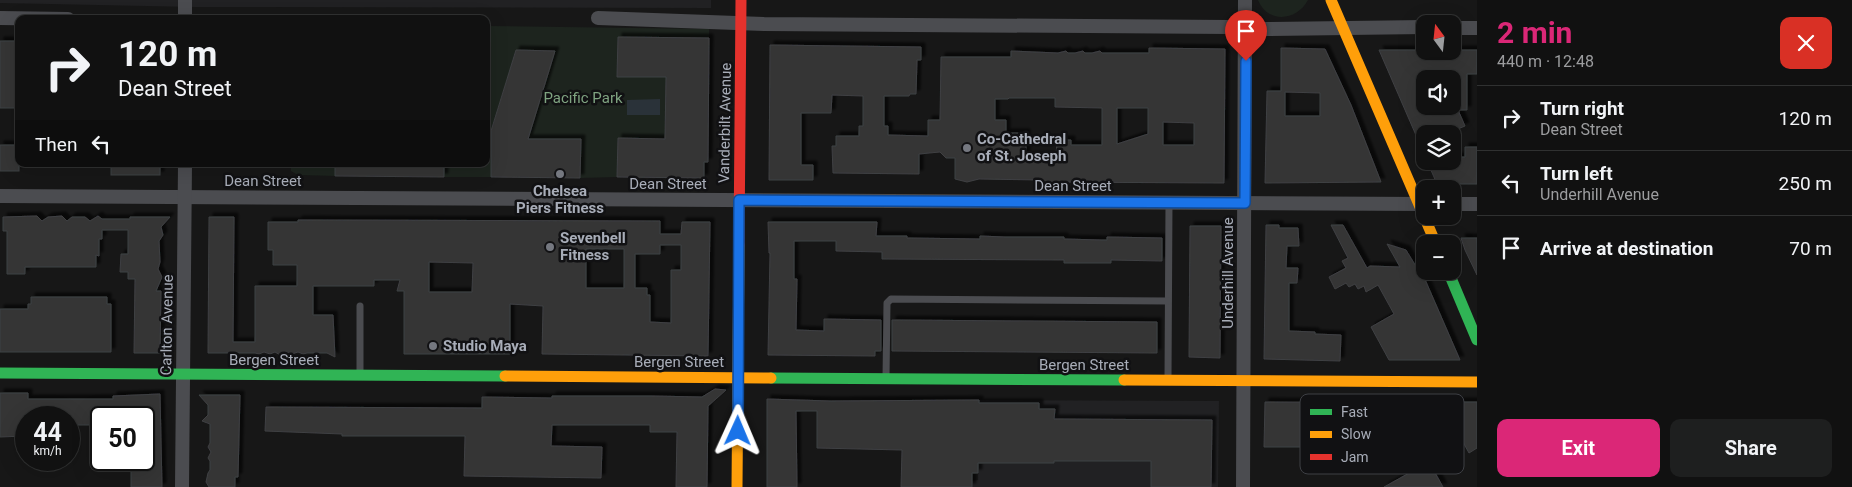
<!DOCTYPE html>
<meta charset="utf-8">
<style>
:root{--surface:#111;--page:#1e1f1f;--text:#f1f3f6;--muted:#9c9d9f;--line:#303131;--accent:#db2777}
body{margin:0;font-family:Roboto,sans-serif;background:var(--page);color:var(--text);height:100vh;display:flex;flex-direction:column;font-size:19px;white-space:nowrap}
*{box-sizing:border-box;margin:0}
p{font-size:16px;color:var(--muted)}
.icon{flex:none;width:28px;height:28px;fill:none;stroke:currentColor;stroke-width:2;stroke-linecap:round;stroke-linejoin:round}
.map{position:relative;flex:1;overflow:hidden}
.side{display:flex;flex-direction:column;background:var(--surface);width:375px}
.side>*{flex:none}
.banner{position:absolute;left:15px;top:15px;width:475px;height:152px;border-radius:10px;box-shadow:0 5px 20px #0002,0 0 0 1px var(--line);background:#111;color:var(--text);overflow:hidden}
.needle{width:32px;rotate:345deg}
.fabs{position:absolute;left:1416px;top:15px;display:grid;gap:10px}
.fabs a{display:grid;place-items:center;width:45px;height:45px;border-radius:10px;background:var(--surface);box-shadow:0 5px 20px #0002,0 0 0 1px var(--line);font-size:25px}
.speed{position:absolute;left:15px;top:406px;display:flex;gap:10px;font-size:25px;font-weight:700;text-align:center}
.speed>*{display:grid;place-content:center;width:65px;height:65px;border-radius:50%;background:var(--surface);box-shadow:0 5px 20px #0002,0 0 0 1px var(--line);line-height:1}
.speed small{font-size:12px;font-weight:400}
.speed .limit{border:2px solid #111;border-radius:8px;background:#fff;color:#111}
.pin{position:absolute;display:grid;place-items:center;width:42px;height:42px;color:#fff;margin:-51px -21px;border-radius:50% 50% 50% 0;rotate:-45deg;box-shadow:0 0 5px #0007}
.pin .icon{rotate:45deg}
.me{position:absolute;width:55px;margin:-28px;rotate:1deg;stroke-linejoin:round;filter:drop-shadow(0 0 4px #0008)}
.turn{display:flex;align-items:center;gap:18px;height:105px;padding:0 20px;font-size:22px}
.turn .icon{width:65px;height:65px;stroke-width:2.5}
.turn b{display:block;font-size:35px;line-height:42px}
.then{display:flex;align-items:center;height:48px;padding:0 20px;background:#0003;gap:10px;font-size:19px}
.round{display:grid;place-items:center;flex:none;width:52px;height:52px;border-radius:10px;background:var(--page)}
.overview{display:flex;align-items:center;justify-content:space-between;height:85px;padding:0 20px}
h1{font-size:30px;font-weight:700;line-height:38px;color:var(--accent)}
.primary-button{display:flex;gap:10px;margin-top:auto;padding:10px 20px}
.primary-button a{flex:1;height:58px;border-radius:10px;background:var(--accent);color:#fff;font-size:20px;font-weight:700;line-height:58px;text-align:center}
.primary-button a+a{background:var(--page);color:var(--text)}
ul{padding:0;list-style:none}
li{display:flex;align-items:center;gap:15px;height:65px;padding:0 20px;border-top:1px solid var(--line)}
li div{flex:1}
li b{display:block;font-size:19px}
li em{font-style:normal}
main{display:flex;flex:1;min-height:0}
.map>svg:first-child{display:block}
.built{fill:#212123}
.green{fill:#1d241e}
.water{fill:#2a3239}
.building{fill:#353536;stroke:#3f4043;fill-rule:evenodd;filter:url(#shadow)}
.lines{fill:none;stroke-linecap:round;stroke-linejoin:round}
.lane{stroke:#4b4c50;stroke-width:7}
.street{stroke:#4b4c50;stroke-width:14}
.fast{stroke:#30b455;stroke-width:11}
.slow{stroke:#ff9f0a;stroke-width:11}
.jam{stroke:#e5322d;stroke-width:11}
.route-casing{stroke:#114b97;stroke-width:12}
.route{stroke:#1a73e8;stroke-width:9}
.poi-dot{fill:#757880;stroke:#111113;stroke-width:2}
.labels{text-anchor:middle;dominant-baseline:central;stroke-width:5;stroke-linejoin:round;paint-order:stroke}
.park-label{font-size:15px;fill:#7fa381;stroke:#111113}
.street-label{font-size:15px;fill:#a8adb8;stroke:#111113}
.poi-label{font-size:15px;font-weight:bold;fill:#a8adb8;stroke:#111113;text-anchor:start}
.key{fill:#111113;stroke:#3e4045;stroke-width:1}
.key-label{font-size:14px;fill:#a8adb8}
</style>
<main>
<div class="map">
<svg width="1477" height="487" viewBox="0 0 1477 487">
<defs>
<filter id="shadow"><feDropShadow dx="4" dy="-4" stdDeviation="1" flood-color="#0009"/></filter>
</defs>
<rect width="100%" height="100%" fill="#171717"/>
<g class="built">
<polygon points="0,0 711,0 711,8 195,7 0,3"/>
<polygon points="979,400 1219,401 1218,487 972,487 972,481 978,480"/>
</g>
<g class="green">
<path d="M1258,0H1308C1297,21 1268,24 1258,0Z"/>
<polygon points="486,26 709,29 709,38 618,37 617,77 666,77 665,139 618,138 617,177 580,178 581,139 530,139 530,131 555,51 516,50 491,131 491,177 444,177 444,164 486,164"/>
<polygon points="291,164 335,164 335,176 298,175 291,171"/>
</g>
<polygon class="water" points="660,99 660,115 627,115 627,100"/>
<g class="building">
<polygon points="618,37 709,38 708,162 704,162 704,178 617,177 618,138 665,139 666,77 617,77"/>
<rect x="0" y="41" width="19" height="67"/>
<path d="M770,45L921,47V60H917L916,94H910L909,96H884V126H888V135L928,136V120H940L941,57H1011V51L1058,53L1066,51L1068,53H1075L1083,51L1085,53H1092L1100,51L1102,53H1149V48L1225,49L1224,183L1041,182V180L979,179L967,182L955,179V158H946L940,152L919,154V174L833,173L832,146H836V136H859V126H863V96L832,95L831,113H801V165H813V180H769ZM1009,98H1055V107L1102,108V145H1071V140H1057L1056,156H1026V133H1006V120H995V99H1008ZM1117,108H1148V134L1117,144ZM1163,122L1194,123V145H1163Z"/>
<path d="M1281,48L1325,49L1351,105L1381,182L1265,183L1267,91H1281ZM1285,92L1320,93V116H1285Z"/>
<polygon points="516,50 555,51 528,139 581,139 580,178 491,177 491,131"/>
<path d="M1379,50H1477V74H1467V110H1458L1465,126L1446,134H1425V156ZM1419,74H1451V79H1452V106H1425V95H1422L1419,86Z"/>
<rect x="0" y="145" width="19" height="26"/>
<polygon points="1465,147 1477,147 1477,184 1437,184 1427,161 1452,161 1452,157 1465,157"/>
<rect x="111" y="164" width="49" height="11"/>
<polygon points="335,164 444,164 444,177 335,176"/>
<polygon points="37,216 42,221 48,217 62,216 67,221 72,217 85,217 90,221 98,216 102,219 130,219 130,217 170,217 161,227 163,235 159,241 160,262 158,269 162,277 156,291 161,291 160,353 134,353 135,279 128,279 128,272 120,272 121,254 128,254 128,230 102,230 102,239 99,239 99,256 96,255 96,267 25,267 25,274 7,274 7,231 3,231 3,217"/>
<path d="M209,217H234L233,342H255V286H297V265H273V250H268V222H298V220L660,221V234H681L682,222H710L708,356L542,354L543,306L510,304V354H404V291H397L400,280H374V286H313V315H333L335,357L327,353H307L303,354L298,352L292,354L286,352L280,355L275,352L270,354L264,352L259,354L255,353H208ZM660,245H681V270H671V323L650,322V295H647V288H635V254H660ZM586,249H624V288H586ZM429,262L473,263L472,292H429Z"/>
<polygon points="768,222 877,222 876,236 907,236 907,238 980,239 980,236 1005,237 1064,237 1064,239 1102,240 1107,240 1107,237 1162,238 1162,261 1111,260 1111,263 1064,263 1064,260 882,259 882,252 836,251 836,241 794,241 794,279 797,279 796,330 824,331 824,319 881,320 881,351 875,351 875,356 768,355 770,253 769,253"/>
<polygon points="1266,225 1279,225 1279,228 1298,228 1299,246 1287,246 1286,268 1298,268 1297,283 1289,283 1289,331 1315,332 1315,334 1341,335 1340,361 1264,359"/>
<polygon points="1331,225 1343,225 1367,268 1370,266 1400,267 1387,244 1406,250 1417,268 1420,268 1460,360 1389,360 1371,327 1394,314 1378,285 1366,292 1364,286 1358,289 1355,284 1349,287 1346,283 1335,289 1329,277 1346,268 1342,261 1348,258"/>
<polygon points="1190,226 1221,226 1220,358 1189,357"/>
<polygon points="1461,238 1477,238 1477,275 1465,250"/>
<polygon points="31,297 107,297 107,304 111,304 111,352 0,352 0,309 28,309 28,304 31,304"/>
<polygon points="892,320 1157,322 1157,353 892,351"/>
<polygon points="715,389 726,390 708,406 707,487 676,487 677,432 650,432 650,425 552,425 551,446 602,447 601,478 464,476 465,436 342,436 342,434 265,431 266,407 482,408 482,397 552,398 552,396 652,396 702,397"/>
<polygon points="0,393 28,393 28,399 113,399 113,396 160,394 162,487 131,487 131,460 144,460 144,418 134,418 134,407 113,407 113,418 101,418 101,425 69,425 69,418 26,418 25,436 0,437"/>
<polygon points="199,395 240,395 238,477 235,477 235,487 209,487 206,482 208,473 210,470 210,461 208,458 211,452 208,447 210,443 210,424 202,421 208,415 208,405"/>
<polygon points="767,399 830,401 979,400 979,403 1039,403 1039,409 1055,409 1054,419 1212,420 1211,487 1151,487 1151,461 1054,461 1054,463 978,463 978,473 972,473 972,487 901,487 902,450 817,448 817,411 796,411 797,487 767,487"/>
<polygon points="1265,402 1428,403 1431,402 1477,402 1477,448 1469,453 1448,415 1423,422 1429,432 1403,446 1387,446 1386,437 1325,437 1325,447 1264,447"/>
<polygon points="1429,462 1443,487 1384,487"/>
</g>
<g class="lines">
<g class="lane">
<polyline points="360,375 360,306"/>
<polyline points="1168,377 1169,203"/>
<polyline points="886,378 887,303 891,299 1168,301"/>
</g>
<g class="street">
<polyline points="0,18 68,19"/>
<polyline points="598,18 764,24 1230,27 1262,29 1425,27"/>
<polyline points="185,19 185,0"/>
<polyline points="1452,28 1477,28"/>
<polyline points="0,196 1425,204"/>
<polyline points="1452,204 1477,204"/>
<polyline points="182,487 185,164"/>
<polyline points="1243,487 1245,0"/>
</g>
<g class="fast">
<polyline points="1448,271 1477,340"/>
<polyline points="0,373 505,376"/>
<polyline points="771,378 1124,380"/>
</g>
<g class="slow">
<polyline points="1331,0 1436,244"/>
<polyline points="505,376 771,378"/>
<polyline points="1124,380 1477,382"/>
<polyline points="737,487 739,245"/>
</g>
<polyline class="jam" points="739,245 741,0"/>
</g>
<g class="lines">
<defs>
<polyline id="route" points="738,431 739,200 1245,203 1246,61"/>
</defs>
<use href="#route" class="route-casing"/>
<use href="#route" class="route"/>
</g>
<g class="poi-dot">
<circle cx="967" cy="148" r="5"/>
<circle cx="560" cy="174" r="5"/>
<circle cx="550" cy="247" r="5"/>
<circle cx="433" cy="346" r="5"/>
</g>
<g class="labels">
<g class="park-label">
<text x="583" y="98">Pacific Park</text>
</g>
<g class="street-label">
<text transform="translate(725 123) rotate(-89)">Vanderbilt Avenue</text>
<text x="263" y="181">Dean Street</text>
<text x="668" y="184">Dean Street</text>
<text x="1073" y="186">Dean Street</text>
<text transform="translate(1228 273) rotate(-90)">Underhill Avenue</text>
<text transform="translate(167 325) rotate(-89)">Carlton Avenue</text>
<text x="274" y="360">Bergen Street</text>
<text x="679" y="362">Bergen Street</text>
<text x="1084" y="365">Bergen Street</text>
</g>
<g class="poi-label">
<text x="977" y="139">Co-Cathedral<tspan x="977" dy="17">of St. Joseph</tspan></text>
<text x="560" y="191" text-anchor="middle">Chelsea<tspan x="560" dy="17">Piers Fitness</tspan></text>
<text x="560" y="238">Sevenbell<tspan x="560" dy="17">Fitness</tspan></text>
<text x="443" y="346">Studio Maya</text>
</g>
</g>
<rect x="1300" y="394" width="164" height="80" rx="8" class="key"/>
<rect x="1310" y="409" width="22" height="6" fill="#30b455"/>
<rect x="1310" y="431" width="22" height="7" fill="#ff9f0a"/>
<rect x="1310" y="454" width="22" height="6" fill="#e5322d"/>
<g class="key-label">
<text x="1341" y="417">Fast</text>
<text x="1341" y="439">Slow</text>
<text x="1341" y="462">Jam</text>
</g>
</svg>
<div class="fabs">
<a><svg class="needle" viewBox="-14 -14 28 28"><path d="M0-13l5 13h-10z" fill="#e53935"/><path d="M0 13l5-13h-10z" fill="#9c9d9f"/></svg></a>
<a><svg class="icon" aria-label="sound" viewBox="0 0 24 24"><path d="M4 9h4l5-4v14l-5-4H4zM17 9q2 3 0 6"/></svg></a>
<a><svg class="icon" aria-label="layers" viewBox="0 0 24 24"><path d="M12 4l9 5-9 5-9-5zM3 14l9 5 9-5"/></svg></a>
<a>+</a>
<a>−</a>
</div>
<div class="speed"><div>44<small>km/h</small></div><div class="limit">50</div></div>
<div class="pin" style="left:1246px;top:61px;background:#d93025"><svg class="icon" aria-label="arrive" viewBox="0 0 24 24"><path d="M6 21V4h12l-3 4 3 4H6"/></svg></div>
<svg class="me" style="left:738px;top:431px" viewBox="-20 -20 40 40"><path d="M0-17L14 15 0 8-14 15z" fill="#1a73e8" stroke="#fff" stroke-width="4"/></svg>
<div class="banner">
<div class="turn"><svg class="icon" aria-label="right" viewBox="0 0 24 24"><path d="M7 20v-9h11M14 6l5 5-5 5"/></svg><div><b>120 m</b>Dean Street</div></div>
<div class="then">Then<svg class="icon" aria-label="left" viewBox="0 0 24 24"><path d="M17 20v-9H6M10 6l-5 5 5 5"/></svg></div>
</div>
</div>
<section class="side">
<div class="overview"><div><h1>2 min</h1><p>440 m · 12:48</p></div><a class="round" style="background:#d93025;color:#fff"><svg class="icon" aria-label="close" viewBox="0 0 24 24"><path d="M6 6l12 12M18 6L6 18"/></svg></a></div>
<ul>
<li><svg class="icon" aria-label="right" viewBox="0 0 24 24"><path d="M7 20v-9h11M14 6l5 5-5 5"/></svg><div><b>Turn right</b><p>Dean Street</p></div><em>120 m</em></li>
<li><svg class="icon" aria-label="left" viewBox="0 0 24 24"><path d="M17 20v-9H6M10 6l-5 5 5 5"/></svg><div><b>Turn left</b><p>Underhill Avenue</p></div><em>250 m</em></li>
<li><svg class="icon" aria-label="arrive" viewBox="0 0 24 24"><path d="M6 21V4h12l-3 4 3 4H6"/></svg><div><b>Arrive at destination</b></div><em>70 m</em></li>
</ul>
<div class="primary-button"><a>Exit</a><a>Share</a></div>
</section>
</main>
